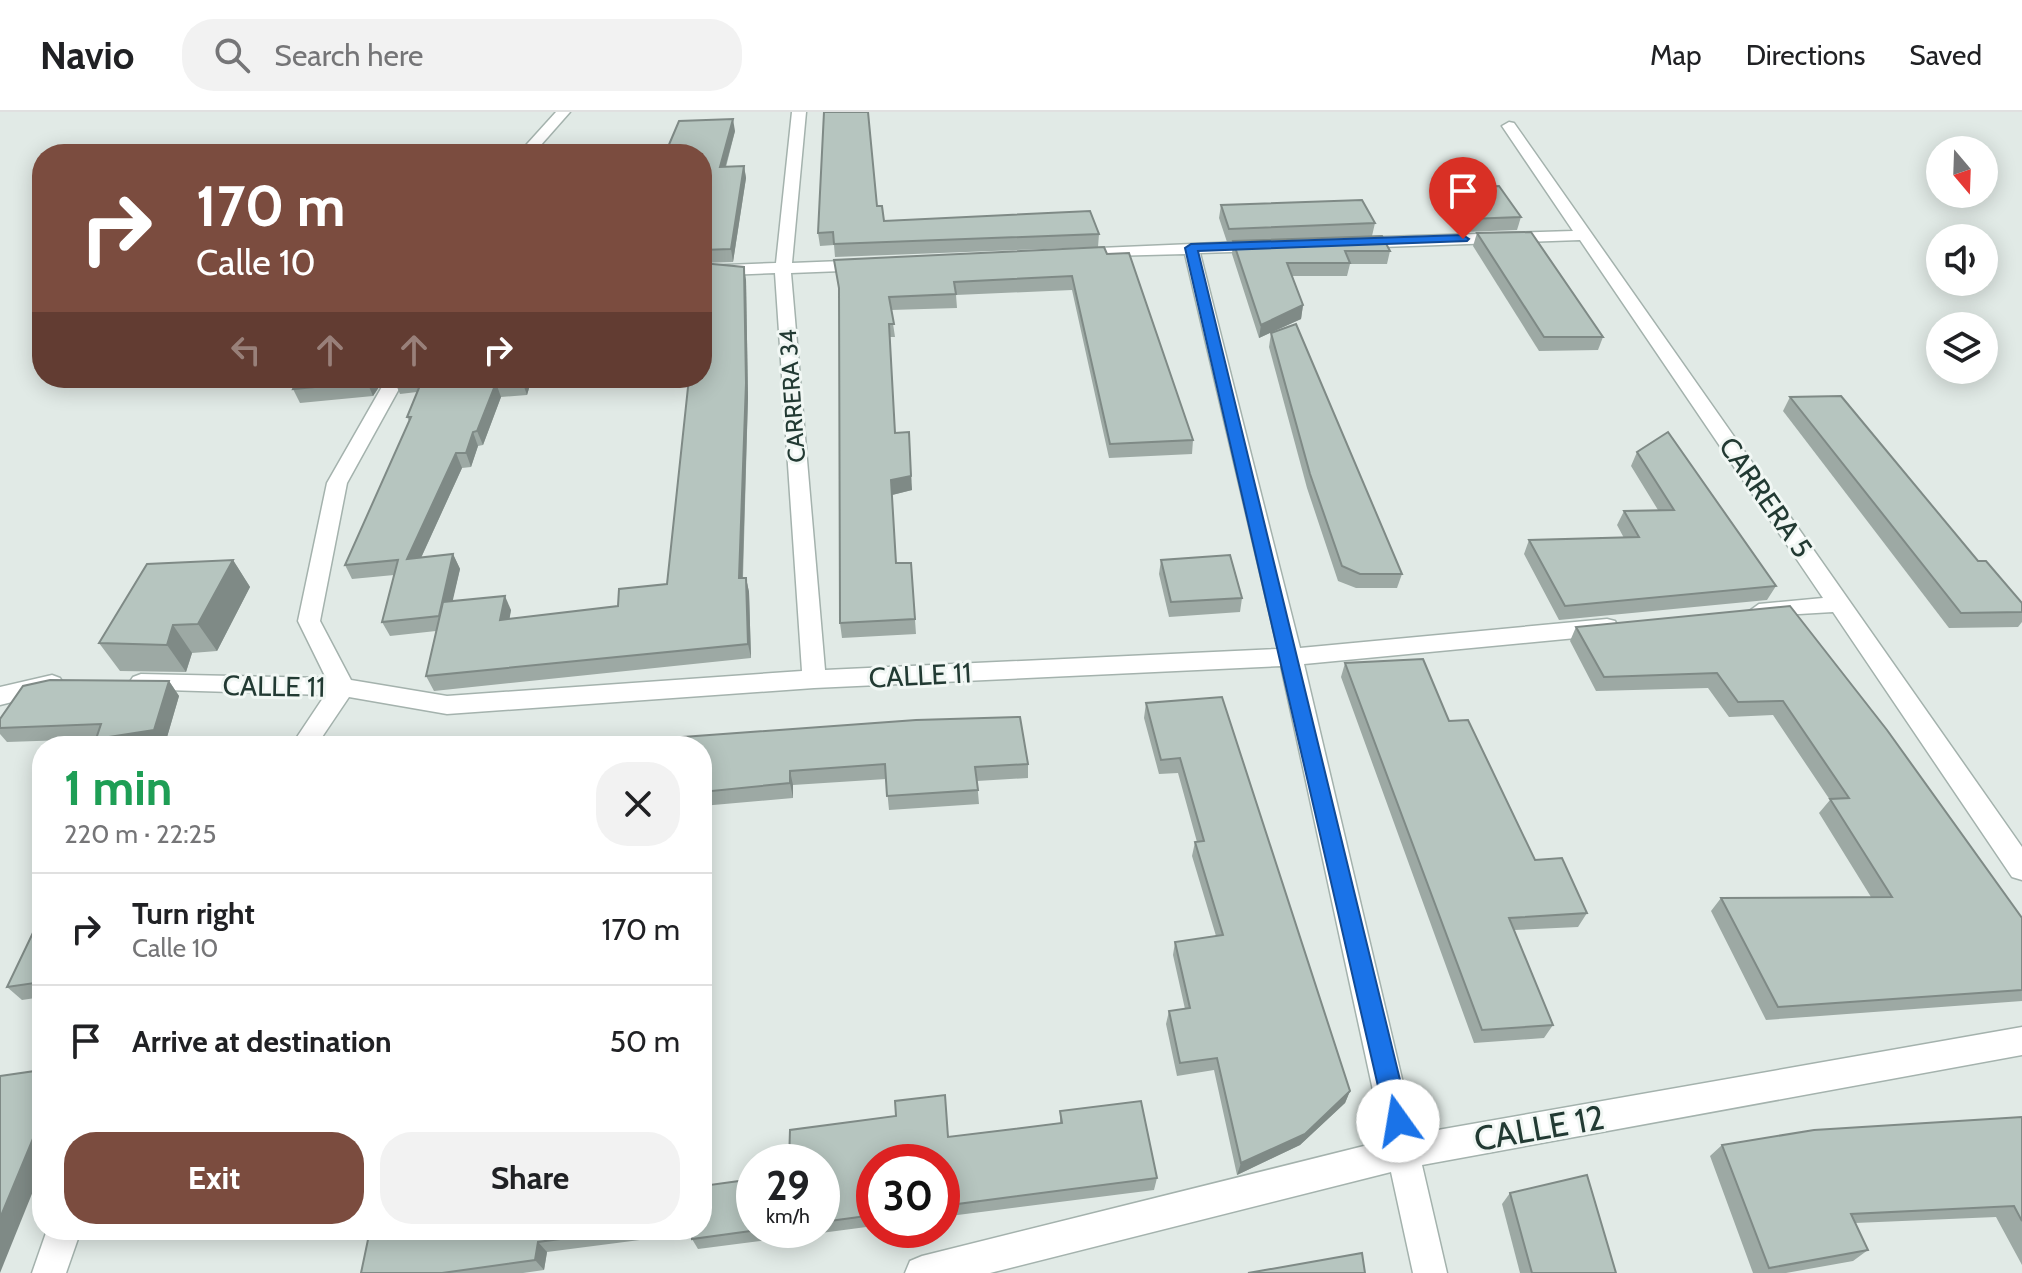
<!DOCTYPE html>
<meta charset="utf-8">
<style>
:root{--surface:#fff;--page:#f2f2f2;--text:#202124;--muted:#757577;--line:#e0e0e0;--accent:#7b4c3f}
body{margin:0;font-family:Cabin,sans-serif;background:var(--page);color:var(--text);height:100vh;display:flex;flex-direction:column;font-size:30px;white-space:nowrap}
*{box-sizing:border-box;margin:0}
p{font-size:26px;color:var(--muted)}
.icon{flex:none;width:44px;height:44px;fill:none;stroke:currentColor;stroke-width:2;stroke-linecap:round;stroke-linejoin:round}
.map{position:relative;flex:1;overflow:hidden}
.details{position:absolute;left:32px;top:624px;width:680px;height:504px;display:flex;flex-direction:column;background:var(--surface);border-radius:32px;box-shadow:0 4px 20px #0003}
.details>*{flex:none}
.guide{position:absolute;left:32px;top:32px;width:680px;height:244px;border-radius:32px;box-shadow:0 4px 20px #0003;background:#7b4c3f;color:#fff;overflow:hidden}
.needle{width:52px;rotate:161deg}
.controls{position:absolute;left:1926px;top:24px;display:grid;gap:16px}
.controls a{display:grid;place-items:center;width:72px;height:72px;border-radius:50%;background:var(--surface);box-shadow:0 4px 20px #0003;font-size:40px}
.speed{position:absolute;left:736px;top:1032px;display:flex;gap:16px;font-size:40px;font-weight:700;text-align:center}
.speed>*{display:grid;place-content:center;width:104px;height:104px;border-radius:50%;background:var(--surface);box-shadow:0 4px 20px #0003;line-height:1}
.speed small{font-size:20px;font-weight:400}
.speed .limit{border:12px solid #d22;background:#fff;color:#111}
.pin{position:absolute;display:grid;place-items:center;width:68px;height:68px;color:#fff;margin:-82px -34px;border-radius:50% 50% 50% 0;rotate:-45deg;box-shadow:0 0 8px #0007}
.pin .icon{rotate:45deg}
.me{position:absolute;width:88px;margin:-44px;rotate:347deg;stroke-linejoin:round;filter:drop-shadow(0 0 6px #0008)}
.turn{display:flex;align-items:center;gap:28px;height:168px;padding:0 32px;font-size:36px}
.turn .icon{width:104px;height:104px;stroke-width:2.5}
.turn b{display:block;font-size:56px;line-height:68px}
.lanes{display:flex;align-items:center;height:76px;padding:0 32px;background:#0003;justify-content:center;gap:40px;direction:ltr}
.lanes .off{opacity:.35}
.round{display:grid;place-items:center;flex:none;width:84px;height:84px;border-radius:32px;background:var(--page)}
.head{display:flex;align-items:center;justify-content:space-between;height:136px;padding:0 32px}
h1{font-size:48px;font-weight:700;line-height:60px;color:#1e9e55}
.action{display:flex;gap:16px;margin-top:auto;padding:16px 32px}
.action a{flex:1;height:92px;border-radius:32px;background:var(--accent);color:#fff;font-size:32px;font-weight:700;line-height:92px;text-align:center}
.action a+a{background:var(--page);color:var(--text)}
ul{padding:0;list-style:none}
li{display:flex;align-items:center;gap:24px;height:112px;padding:0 32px;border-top:2px solid var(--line)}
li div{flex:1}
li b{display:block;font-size:30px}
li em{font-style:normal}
header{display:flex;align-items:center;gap:48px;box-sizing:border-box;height:112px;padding:0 40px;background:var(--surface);border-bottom:2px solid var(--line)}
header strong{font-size:38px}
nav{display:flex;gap:44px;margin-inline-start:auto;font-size:28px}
.search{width:560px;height:72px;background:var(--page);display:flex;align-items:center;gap:20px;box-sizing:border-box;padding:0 28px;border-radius:32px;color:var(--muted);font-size:30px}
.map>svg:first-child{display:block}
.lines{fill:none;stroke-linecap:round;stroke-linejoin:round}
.minor-casing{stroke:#a4b2ad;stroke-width:3}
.minor{fill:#fff;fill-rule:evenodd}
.wall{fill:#9da9a4}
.shaded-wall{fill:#7f8a86}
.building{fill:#b6c5bf;stroke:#7f8a86;stroke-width:2}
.route{fill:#1a73e8;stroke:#114b97;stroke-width:2}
.labels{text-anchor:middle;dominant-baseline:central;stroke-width:6;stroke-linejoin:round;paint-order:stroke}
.far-street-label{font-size:24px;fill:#223a33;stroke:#f1f7f4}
.street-label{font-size:28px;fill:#223a33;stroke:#f1f7f4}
.near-street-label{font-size:34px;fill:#223a33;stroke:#f1f7f4}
</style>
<header>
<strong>Navio</strong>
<div class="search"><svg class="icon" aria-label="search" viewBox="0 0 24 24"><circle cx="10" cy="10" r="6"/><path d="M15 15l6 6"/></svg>Search here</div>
<nav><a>Map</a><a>Directions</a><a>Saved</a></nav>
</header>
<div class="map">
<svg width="2022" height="1161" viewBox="0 0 2022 1161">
<rect width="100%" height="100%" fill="#e1eae6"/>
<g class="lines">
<defs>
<g id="minor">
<polygon points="556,0 570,0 533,42 518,42"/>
<polygon points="792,0 806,0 792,151 867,148 875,153 867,158 791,161 825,558 1278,537 1185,142 1070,145 1070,139 1076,137 1263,129 1271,134 1263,139 1200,141 1300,536 1607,507 1615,509 1618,515 1615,521 1607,523 1304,552 1415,1022 2022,915 2022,943 1422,1053 1447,1161 1413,1161 1391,1060 990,1161 905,1161 910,1149 922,1144 1384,1029 1281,554 814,576 447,602 349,585 316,634 291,634 325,583 133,577 129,571 133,565 141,562 326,566 298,509 327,371 387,266 405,266 347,371 320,509 351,568 447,584 802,559 775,161 702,164 702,154 776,151"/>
<polygon points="1509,10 1514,11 2022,735 2022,768 2012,765 1833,500 1751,505 1748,500 1759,492 1823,486 1580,128 1352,136 1344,131 1352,126 1573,119 1502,14"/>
<polygon points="52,563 60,566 64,572 60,578 0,593 0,575"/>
<polygon points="47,1118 81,1118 66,1161 32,1161"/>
</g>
</defs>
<use href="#minor" class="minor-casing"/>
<use href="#minor" class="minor"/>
</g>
<g class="wall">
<polygon points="735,19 726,55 744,54 746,66 733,150 702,151 702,42"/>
<polygon points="1448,76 1521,105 1517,118 1464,120 1444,88"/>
<polygon points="1221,93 1375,111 1372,124 1390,139 1387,152 1350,152 1347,164 1292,164 1303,193 1301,207 1259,226 1232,142 1233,129 1227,130 1219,106"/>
<polygon points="877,94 884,109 1099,122 1098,135 835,145 834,133 820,134 818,121"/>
<polygon points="1477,121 1603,225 1598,238 1539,239 1473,134"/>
<polygon points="1104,135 1193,328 1192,342 1109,346 1072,178 956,183 957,196 891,198 895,225 890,225 895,321 912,378 892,383 896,451 911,451 916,522 842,526 840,511 839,179"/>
<polygon points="746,168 748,285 743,466 746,466 749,480 751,546 434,579 426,564 436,519 390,524 382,510 394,463 352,467 345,453 409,309 407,305 417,280 400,282 394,268 395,266 532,266 527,283 501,285 483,333 478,334 471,355 462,356 421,446 453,442 460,457 452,489 511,498 509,507 618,494 667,472"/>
<polygon points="1271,221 1402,462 1397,476 1356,476 1338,469 1307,376 1269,235"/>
<polygon points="298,266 385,266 373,284 300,291 293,277"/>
<polygon points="1790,285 1978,449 2022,491 2022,510 2018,515 1949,516 1783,299"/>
<polygon points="1637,340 1776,474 1767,488 1559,508 1524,442 1529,428 1624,426 1617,413 1624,399 1658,398 1631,354"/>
<polygon points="233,448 250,475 217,539 192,541 186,560 120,559 99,531"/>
<polygon points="1161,448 1242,486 1240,500 1169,505 1159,462"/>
<polygon points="1790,494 2022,806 2022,889 1766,908 1711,799 1721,786 1871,785 1819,701 1830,688 1773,603 1729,605 1708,576 1596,579 1570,529 1576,515"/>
<polygon points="1345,551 1449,609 1535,748 1587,801 1578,815 1514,818 1553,913 1544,926 1474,931 1341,565"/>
<polygon points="169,569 179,584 165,632 96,627 7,630 0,622 0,607"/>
<polygon points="1222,585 1350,979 1345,991 1300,1033 1237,1063 1214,958 1177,964 1166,912 1169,899 1185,897 1173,843 1175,830 1216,824 1192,744 1195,730 1197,730 1178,661 1159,662 1144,606 1146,591"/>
<polygon points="702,634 1028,652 1028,666 977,669 979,692 889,698 886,667 793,673 793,686 702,694"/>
<polygon points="42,805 42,885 22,888 7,875"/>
<polygon points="1060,999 1157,1066 1154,1078 942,1105 942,1050 874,1050 874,1114 698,1137 692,1127 754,1118 822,1118 822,1050 949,1025 1060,1011"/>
<polygon points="2022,1005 2022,1153 1996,1105 1855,1111 1868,1138 1853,1149 1786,1161 1753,1161 1710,1044 1722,1033"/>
<polygon points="1510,1081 1616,1161 1520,1161 1502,1092"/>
<polygon points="370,1118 664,1118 663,1125 547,1140 544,1158 523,1161 361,1161"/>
</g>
<g class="shaded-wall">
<polygon points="733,7 735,19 722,67 720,55"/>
<polygon points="744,54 746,66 733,150 731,137"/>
<polygon points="744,155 746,168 748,285 742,480 739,466"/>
<polygon points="1303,193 1301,207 1259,226 1261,213"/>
<polygon points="370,266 385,266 373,284 367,270"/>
<polygon points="523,266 532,266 527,283 522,269"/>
<polygon points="496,271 501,285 483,333 477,319"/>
<polygon points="473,320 478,334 471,355 466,341"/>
<polygon points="909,320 912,378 892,383 891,368"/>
<polygon points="456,341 462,356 414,461 407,447"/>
<polygon points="453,442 460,457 446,518 439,504"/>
<polygon points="233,448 250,475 217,539 198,512"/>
<polygon points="746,466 749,480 751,546 748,532"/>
<polygon points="505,484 511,498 507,522 500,508"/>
<polygon points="173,513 192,541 186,560 167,533"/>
<polygon points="169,569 179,584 165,632 153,634 102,634 96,627"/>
<polygon points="790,659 793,673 793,686 790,671"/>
<polygon points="1350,979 1345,991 1300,1033 1237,1063 1241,1051"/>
<polygon points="42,1005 42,1057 0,1161 0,1106"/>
<polygon points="538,1130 547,1140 544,1158 535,1148"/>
</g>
<g class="building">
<polygon points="824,0 868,0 877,94 882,94 884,109 1090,99 1099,122 834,132 833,120 818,121"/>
<polygon points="733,7 720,55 744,54 731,137 702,138 702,42 665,42 679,9"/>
<polygon points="1499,74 1521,105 1468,107 1448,76"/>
<polygon points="1362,88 1375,111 1229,117 1221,93"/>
<polygon points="1531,120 1603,225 1544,225 1477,121"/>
<polygon points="1382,124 1390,139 1345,139 1350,151 1287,151 1303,193 1261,213 1233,129"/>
<polygon points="1104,135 1107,142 1129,141 1193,328 1110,332 1072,164 954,170 956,182 889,185 894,212 889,212 895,321 909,320 911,364 891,368 896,451 911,451 915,507 840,511 839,176 834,148"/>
<polygon points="702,151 744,155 746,271 739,466 746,466 748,532 426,564 443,490 505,484 500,508 618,494 619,477 667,472 689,266 702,266"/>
<polygon points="1296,212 1402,462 1360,462 1342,454 1310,362 1271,221"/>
<polygon points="298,266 370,266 367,270 293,277"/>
<polygon points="423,266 523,266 522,269 496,271 477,319 473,320 466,341 456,341 407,447 453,442 439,504 382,510 398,448 345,453 411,305 407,305"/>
<polygon points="1841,284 1978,449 1986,449 2022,491 2022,500 1961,501 1790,285"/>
<polygon points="1668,320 1776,474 1565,494 1529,428 1639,425 1624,399 1674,398 1637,340"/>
<polygon points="1230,443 1242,486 1171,490 1161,448"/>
<polygon points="233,448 198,512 173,513 167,533 99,531 147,452"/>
<polygon points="1790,494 1887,618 2022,806 2022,878 1778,895 1721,786 1892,785 1830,687 1849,686 1783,589 1738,590 1717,561 1604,565 1576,515"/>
<polygon points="1423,547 1449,609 1468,608 1535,748 1562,746 1587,801 1509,806 1553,913 1482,918 1345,551"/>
<polygon points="50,568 169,569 154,618 96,627 101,612 0,616 0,607 23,574"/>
<polygon points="1222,585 1350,979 1305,1022 1241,1051 1217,946 1180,951 1169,899 1190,896 1175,830 1223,823 1195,730 1204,729 1180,646 1161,648 1146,591"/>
<polygon points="1020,605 1028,652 975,655 978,678 887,684 885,652 790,659 790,671 702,680 702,634 601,634 601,631 916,608"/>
<polygon points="42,805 42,870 7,875 40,806"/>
<polygon points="42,958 42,1005 0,1106 0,964"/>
<polygon points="945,983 948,1025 1062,1011 1060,999 1141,989 1157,1066 942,1094 942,1050 874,1050 874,1103 822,1110 822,1050 789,1050 790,1018 896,1004 895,989"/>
<polygon points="2022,1005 2022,1109 2014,1094 1851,1102 1868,1138 1769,1156 1722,1033 1814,1018"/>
<polygon points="1587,1063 1616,1161 1532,1161 1510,1081"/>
<polygon points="754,1067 754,1118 758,1118 692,1127 692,1118 702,1118 702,1074"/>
<polygon points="370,1118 628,1118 538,1130 535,1148 442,1161 361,1161"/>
<polygon points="1362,1141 1365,1161 1248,1161"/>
</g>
<polygon class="route" points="1463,123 1469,127 1467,129 1198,139 1410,1009 1406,1017 1398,1021 1389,1017 1386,1009 1185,136 1191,132"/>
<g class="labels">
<g class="far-street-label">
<text transform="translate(792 284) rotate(-94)">CARRERA 34</text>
</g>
<g class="street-label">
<text transform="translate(1766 385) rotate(55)">CARRERA 5</text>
<text transform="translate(920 563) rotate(-3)">CALLE 11</text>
<text transform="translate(274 574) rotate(1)">CALLE 11</text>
</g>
<g class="near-street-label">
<text transform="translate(1539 1016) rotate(-10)">CALLE 12</text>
</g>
</g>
</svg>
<div class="controls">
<a><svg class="needle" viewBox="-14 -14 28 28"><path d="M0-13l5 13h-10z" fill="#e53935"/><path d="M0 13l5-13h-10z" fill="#757577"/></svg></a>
<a><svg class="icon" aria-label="sound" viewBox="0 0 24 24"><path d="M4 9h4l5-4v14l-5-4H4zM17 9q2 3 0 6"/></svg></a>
<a><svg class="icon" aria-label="layers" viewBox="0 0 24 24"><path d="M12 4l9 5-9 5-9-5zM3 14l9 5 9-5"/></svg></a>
</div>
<div class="speed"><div>29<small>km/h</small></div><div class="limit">30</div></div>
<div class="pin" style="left:1463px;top:127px;background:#d93025"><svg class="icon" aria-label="arrive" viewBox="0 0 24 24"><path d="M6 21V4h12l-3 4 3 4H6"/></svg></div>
<svg class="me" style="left:1398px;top:1009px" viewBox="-20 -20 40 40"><circle r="19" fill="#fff"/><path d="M0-13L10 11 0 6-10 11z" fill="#1a73e8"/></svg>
<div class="guide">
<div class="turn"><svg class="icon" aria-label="right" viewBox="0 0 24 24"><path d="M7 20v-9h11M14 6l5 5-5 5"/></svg><div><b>170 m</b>Calle 10</div></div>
<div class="lanes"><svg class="icon off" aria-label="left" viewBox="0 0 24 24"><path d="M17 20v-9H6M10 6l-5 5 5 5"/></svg><svg class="icon off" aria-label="ahead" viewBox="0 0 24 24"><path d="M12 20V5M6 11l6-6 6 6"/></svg><svg class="icon off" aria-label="ahead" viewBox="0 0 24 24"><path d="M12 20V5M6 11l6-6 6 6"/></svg><svg class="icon" aria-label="right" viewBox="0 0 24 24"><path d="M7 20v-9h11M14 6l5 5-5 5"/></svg></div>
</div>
<section class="details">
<div class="head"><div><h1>1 min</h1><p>220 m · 22:25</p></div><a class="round"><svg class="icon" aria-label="close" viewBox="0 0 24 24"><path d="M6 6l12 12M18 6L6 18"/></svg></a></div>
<ul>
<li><svg class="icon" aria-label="right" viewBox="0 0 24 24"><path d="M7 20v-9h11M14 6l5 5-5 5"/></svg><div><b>Turn right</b><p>Calle 10</p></div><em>170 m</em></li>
<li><svg class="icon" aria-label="arrive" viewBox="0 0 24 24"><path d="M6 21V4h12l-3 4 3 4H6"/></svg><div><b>Arrive at destination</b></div><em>50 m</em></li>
</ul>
<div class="action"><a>Exit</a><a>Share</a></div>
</section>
</div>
